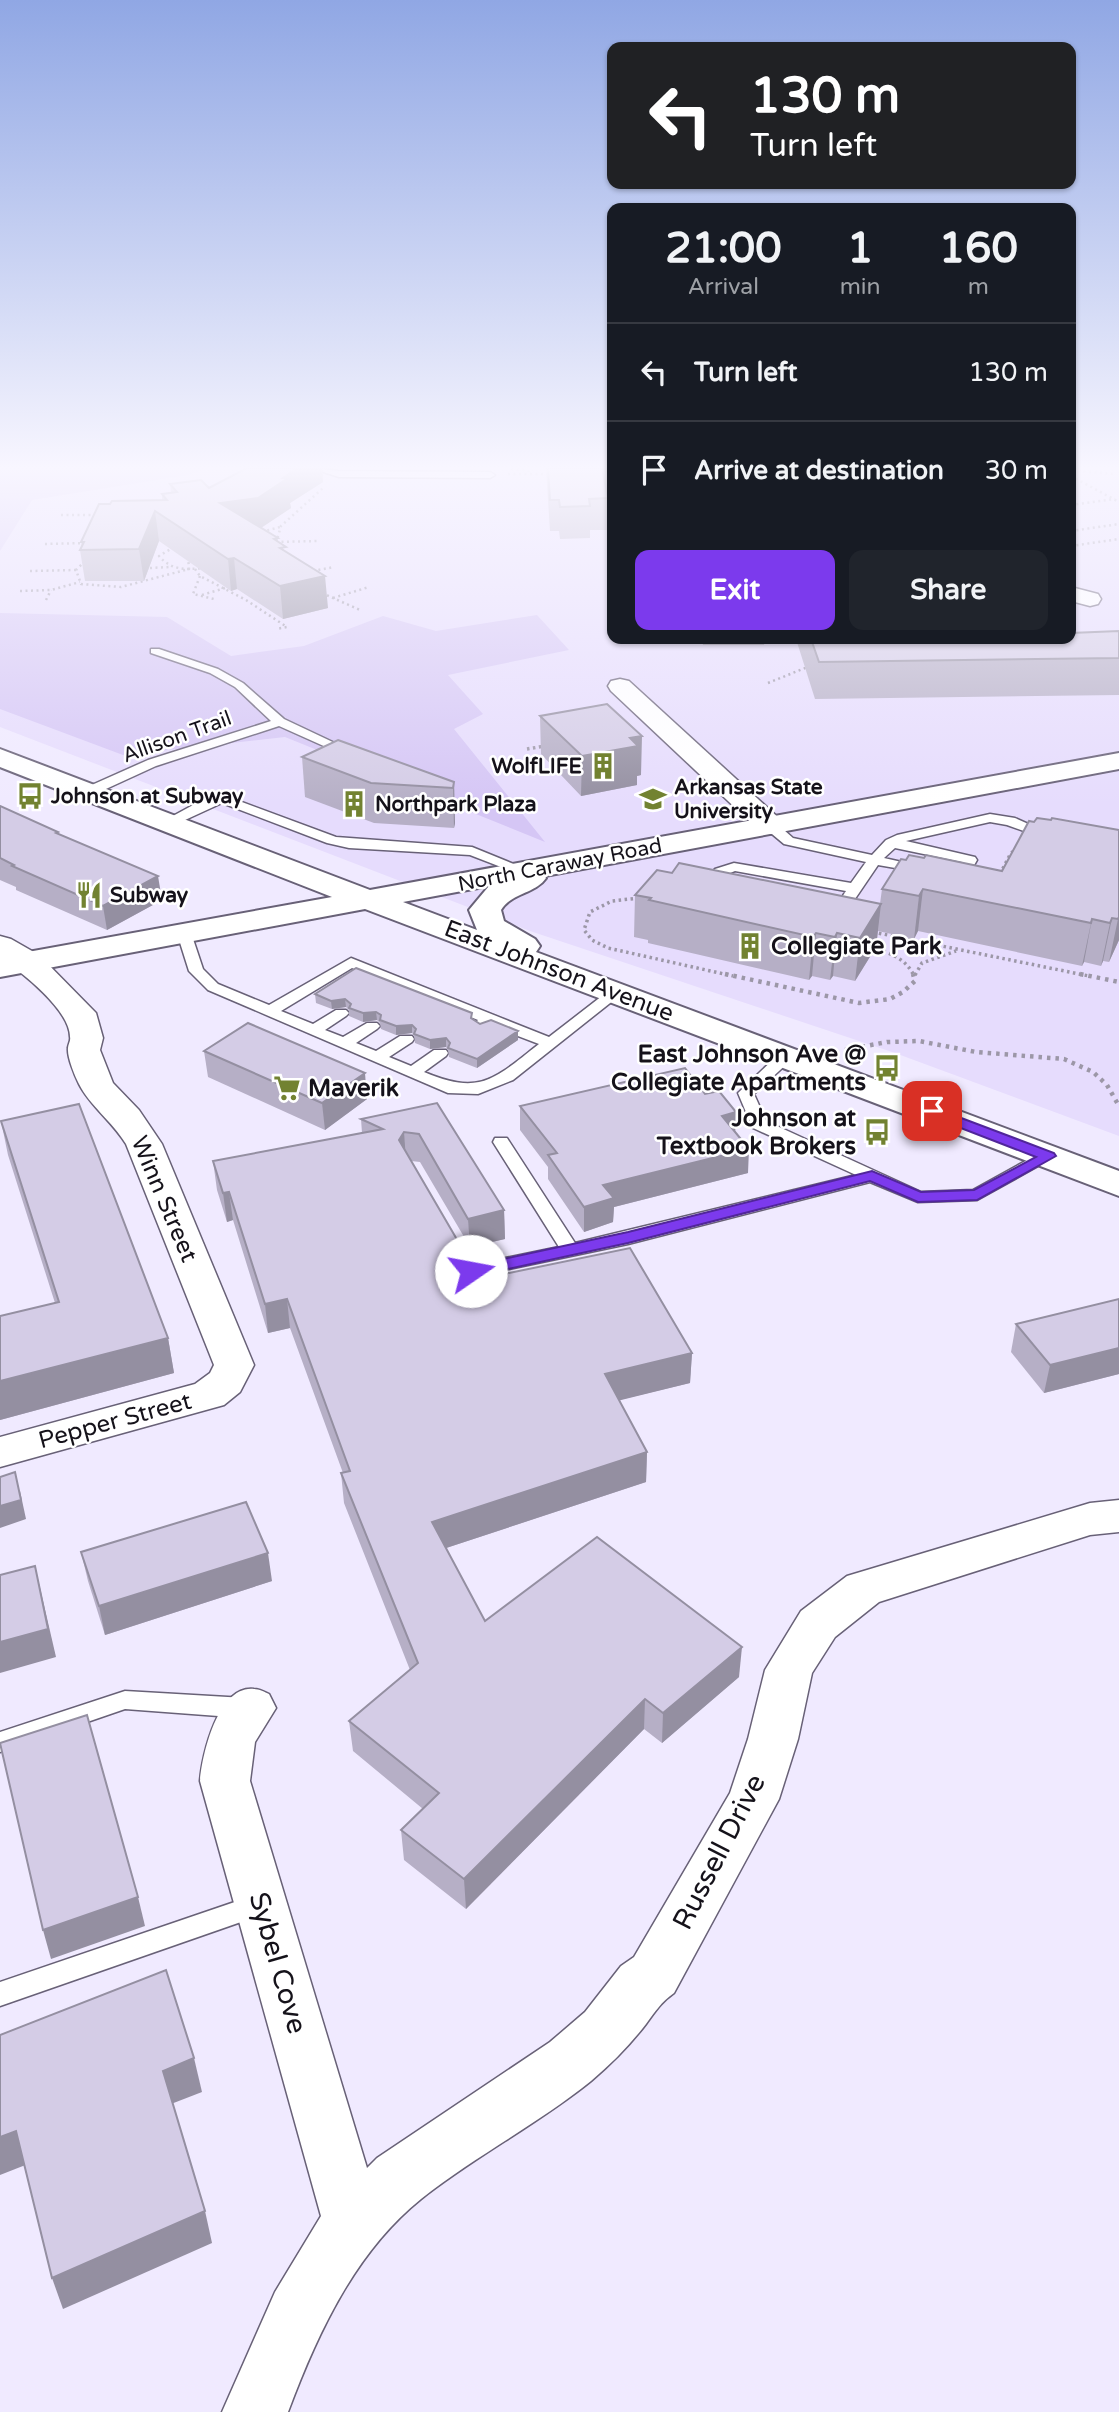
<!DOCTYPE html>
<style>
:root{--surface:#171b24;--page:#20242c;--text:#f1f3f6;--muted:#9ea1a6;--line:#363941;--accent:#7c3aed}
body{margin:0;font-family:"Varela Round",sans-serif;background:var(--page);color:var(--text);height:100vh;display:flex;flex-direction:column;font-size:26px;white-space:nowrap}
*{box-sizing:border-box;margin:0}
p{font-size:23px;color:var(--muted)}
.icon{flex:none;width:38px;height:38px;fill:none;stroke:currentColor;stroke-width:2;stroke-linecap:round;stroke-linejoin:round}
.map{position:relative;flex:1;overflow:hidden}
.panel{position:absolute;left:607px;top:203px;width:469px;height:441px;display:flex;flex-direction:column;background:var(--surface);border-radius:14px;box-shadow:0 2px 5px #0004}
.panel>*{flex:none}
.top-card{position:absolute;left:607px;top:42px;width:469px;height:147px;border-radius:14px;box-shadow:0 2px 5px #0004;background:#202124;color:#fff;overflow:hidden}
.pin{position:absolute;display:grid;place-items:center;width:60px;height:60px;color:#fff;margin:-30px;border-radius:14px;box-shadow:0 4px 10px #0006}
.me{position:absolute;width:77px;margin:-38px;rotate:78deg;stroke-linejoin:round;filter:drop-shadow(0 0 5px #0008)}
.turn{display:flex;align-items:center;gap:24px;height:147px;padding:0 28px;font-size:32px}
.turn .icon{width:91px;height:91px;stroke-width:2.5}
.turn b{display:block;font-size:49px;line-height:60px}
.eta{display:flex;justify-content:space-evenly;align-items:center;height:119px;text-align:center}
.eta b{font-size:42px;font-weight:700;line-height:49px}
.primary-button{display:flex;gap:14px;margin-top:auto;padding:14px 28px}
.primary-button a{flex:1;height:80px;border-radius:14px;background:var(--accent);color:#fff;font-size:28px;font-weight:700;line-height:80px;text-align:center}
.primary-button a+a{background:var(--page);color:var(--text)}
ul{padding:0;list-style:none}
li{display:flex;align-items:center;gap:21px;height:98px;padding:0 28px;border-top:2px solid var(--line)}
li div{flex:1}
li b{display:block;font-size:26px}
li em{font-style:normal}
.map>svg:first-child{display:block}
.built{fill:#e6dcfd}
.green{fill:#d5c6f5}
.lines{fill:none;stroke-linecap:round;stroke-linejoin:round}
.lane-casing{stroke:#686177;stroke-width:3}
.street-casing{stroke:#686177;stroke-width:3}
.secondary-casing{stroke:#686177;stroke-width:4}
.path-far2{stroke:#9c97a7;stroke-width:2.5;stroke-dasharray:2 3.5;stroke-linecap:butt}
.path-far1{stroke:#9c97a7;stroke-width:3.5;stroke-dasharray:2.5 3.5;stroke-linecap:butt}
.path{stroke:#9c97a7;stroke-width:4.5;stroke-dasharray:3.5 5;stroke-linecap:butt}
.lane{fill:#fff;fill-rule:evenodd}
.street{fill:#fff;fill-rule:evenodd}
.secondary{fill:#fff;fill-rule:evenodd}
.wall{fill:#b6afc6}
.shaded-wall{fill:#948fa1}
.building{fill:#d4cce6;stroke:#948fa1;stroke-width:2}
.route{fill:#7c3aed;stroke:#51269a;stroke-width:2}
.labels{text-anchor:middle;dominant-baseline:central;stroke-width:5;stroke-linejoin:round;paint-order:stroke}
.far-street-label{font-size:21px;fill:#15121a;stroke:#fff}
.far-poi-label{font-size:21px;font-weight:bold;fill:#15121a;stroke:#fff;text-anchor:start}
.poi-label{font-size:24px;font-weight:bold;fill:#15121a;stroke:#fff;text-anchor:start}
.street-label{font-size:24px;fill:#15121a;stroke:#fff}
.near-street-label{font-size:28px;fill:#15121a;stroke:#fff}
</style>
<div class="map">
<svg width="1119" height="2412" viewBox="0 0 1119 2412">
<rect width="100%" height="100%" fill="#f0eaff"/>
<polygon class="built" points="0,468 612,468 612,639 1071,639 1071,468 1119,468 1119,1136 895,1053 530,931 0,727"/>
<g class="green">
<polygon points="0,468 208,468 188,475 32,500 0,551"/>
<polygon points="0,613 167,617 231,656 304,646 383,616 436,631 537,615 569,650 448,675 483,714 454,729 545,842 285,737 123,755 0,709"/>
</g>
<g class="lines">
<defs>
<g id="lane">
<polygon points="311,468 339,471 490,472 495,475 490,478 339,477"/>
<polygon points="151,649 159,649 218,669 243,683 284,719 356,753 346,756 279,726 156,766 95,794 85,794 85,788 148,760 271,721 235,687 210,673 151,653"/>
<polygon points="223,795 336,837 472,847 531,871 529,874 519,874 470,855 349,848 327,843 222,803 172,826 162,826 160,823 206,798"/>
<polygon points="990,814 1015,818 1053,835 1046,839 1007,825 990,822 906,841 975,857 977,860 965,881 954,881 947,877 956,873 962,862 895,848 884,858 924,867 924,873 878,865 840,921 835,922 828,918 846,891 735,871 725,875 710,893 700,893 698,890 715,869 734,863 851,883 866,862 784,844 766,829 766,823 776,823 793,838 872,855 886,840 897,835"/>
<path d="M184,929L191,933L203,969L218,984L269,1005L351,958L549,1037L611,989L616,987L624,992L513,1080L478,1094L448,1093L208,990L189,971L177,933ZM352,968L478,1020L473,1025L476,1028L481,1030L492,1026L539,1044C494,1079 481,1096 424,1072L446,1056L448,1053L446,1050H434L411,1066L389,1057L412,1042L414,1039L412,1036H400L376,1051L356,1043L377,1029L380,1026L377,1023H367L343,1037L325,1030L346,1016L349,1013L346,1010H336L313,1024L281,1011Z"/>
<polygon points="786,1051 792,1053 794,1056 792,1059 754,1094 766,1121 921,1192 973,1190 1042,1152 1048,1151 1056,1156 977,1200 918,1202 870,1182 628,1244 471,1277 465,1275 453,1255 456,1251 468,1251 476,1264 559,1247 493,1142 495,1138 507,1138 575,1243 856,1175 753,1128 751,1124 738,1093 780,1053"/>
<polygon points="125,1691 245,1698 253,1701 257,1708 253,1715 245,1718 125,1709 0,1752 0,1732"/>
<polygon points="258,1894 267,1897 271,1905 267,1913 0,2006 0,1982"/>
</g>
<g id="street">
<polygon points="1071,587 1098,594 1101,599 1098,604 1090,606 1071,601"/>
<polygon points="620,679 629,681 781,820 785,826 781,832 771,834 761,832 611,691 608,686 611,681"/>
<path d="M0,936L11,939L39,955L96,1013L103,1038L100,1050L113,1083L139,1110L162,1144L254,1365L240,1392L224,1405L0,1467V1437L195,1384L210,1373L214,1365L126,1144C112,1121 90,1106 79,1084C75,1076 67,1057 68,1048C68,1044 71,1041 70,1037C70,1010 22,972 0,958Z"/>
<path d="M1119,1500V1532L1090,1535L879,1602L835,1637L812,1673L798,1739L779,1799L674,1993C661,2002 655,2012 646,2024C630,2045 611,2064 591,2081C538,2124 475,2156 421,2199C355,2252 317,2334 288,2412H222L275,2292L321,2216L200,1781C202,1755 218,1685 254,1689C259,1689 265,1692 269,1694L276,1708L255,1742L250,1781L367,2168L377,2158L550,2042L585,2012L621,1966L634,1957L730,1793L748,1739L765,1670L801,1611L847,1576L1090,1503Z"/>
</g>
<path id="secondary" d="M0,749L370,890L1119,753V769L545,876L546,878C535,894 511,893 501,910L504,921L535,939L540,946L536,952L1119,1171V1196L365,909L0,977V957L332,897L0,767ZM489,886L469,910L477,930L403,902Z"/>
</defs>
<use href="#lane" class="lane-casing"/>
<use href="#street" class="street-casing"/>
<use href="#secondary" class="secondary-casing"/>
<g class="path-far2">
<polyline points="511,469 533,471"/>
<polyline points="1071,469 1080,468"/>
<polyline points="1078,471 1115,474"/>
<polyline points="508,474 552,474"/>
<polyline points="1071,476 1119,502"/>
<polyline points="1071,505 1115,499"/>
<polyline points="61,515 97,515"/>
<polyline points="1071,531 1119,524"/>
<polyline points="262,532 280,527"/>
<polyline points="276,542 317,541"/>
<polyline points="276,543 281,526 323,488"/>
<polyline points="45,544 86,543"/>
<polyline points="1071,546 1119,539"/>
<path d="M174,547L159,556C171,570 185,570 203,568"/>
<polyline points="85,561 76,570 81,584 121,587 189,569 188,556"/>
<polyline points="150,568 169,567"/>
<polyline points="195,569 200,576 246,600 287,627 276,629"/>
<polyline points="30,571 76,570"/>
<polyline points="313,571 334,567"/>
<polyline points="200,576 193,594 214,599"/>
<polyline points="20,591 51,590 80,582"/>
<polyline points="322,593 360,610"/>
<polyline points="202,595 225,588"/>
<polyline points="333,598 369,587"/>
<polyline points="46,600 51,590"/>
<polyline points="768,683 810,666"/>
</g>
<g class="path-far1">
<polyline points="527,749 545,746"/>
<polyline points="1000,874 1011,853 1016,850"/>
<polyline points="639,898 612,901 590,912 584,930 592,940 608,948 733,976"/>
<polyline points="873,932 1089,976"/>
<path d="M872,947C889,953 906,958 914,976"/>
<polyline points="915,975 922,963 956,951"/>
</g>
<g class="path">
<polyline points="725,974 859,1003 890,999 903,992 915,981 913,974"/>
<polyline points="1080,974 1119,982"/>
<polyline points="845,1050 887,1042 919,1041 976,1052 1064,1059 1093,1072 1107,1085 1119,1106"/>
</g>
<use href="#lane" class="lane"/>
<use href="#street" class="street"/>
<use href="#secondary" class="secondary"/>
</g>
<g class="wall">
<polygon points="247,468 322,468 323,482 290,503 291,508 260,528 278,538 278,542 328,608 283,619 237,589 231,591 159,541 144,581 85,581 80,550 82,547 81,542 110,504 162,500 162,494 171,492 170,484 209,488"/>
<polygon points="546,468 612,468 612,498 608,498 607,530 590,530 590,538 560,539 559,531 550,531"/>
<polygon points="1119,631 1119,695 815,699 796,639 1071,639"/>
<polygon points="702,639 765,639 764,645 703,645"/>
<polygon points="540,716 641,775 637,776 637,785 581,796 541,754"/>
<polygon points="302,757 454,782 455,823 454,828 374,823 305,797"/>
<polygon points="0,806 58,835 162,900 107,930 16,890 16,887 0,880"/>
<polygon points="1119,830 1119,940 1109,962 1103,961 1101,966 1084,962 1082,966 918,931 914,939 878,931 876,947 855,981 833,976 830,980 812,976 809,980 648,943 648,940 634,937 635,895 672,873 880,904 882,889 906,860 924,858 1002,871"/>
<polygon points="315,994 472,1013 472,1019 480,1024 518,1040 477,1068 449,1057 448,1050 446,1047 430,1049 415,1043 414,1035 412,1033 396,1035 381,1029 380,1023 377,1020 363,1022 349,1016 349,1010 346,1007 332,1009 316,1003"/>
<polygon points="204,1051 367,1099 325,1130 208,1077"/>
<polygon points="705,1094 736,1112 735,1131 748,1173 614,1207 613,1222 584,1232 548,1179 548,1167 520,1130 520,1106"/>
<polygon points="437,1103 504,1210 505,1239 470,1247 420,1162 411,1161 480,1279 692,1353 690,1383 619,1400 647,1452 646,1482 446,1548 485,1621 739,1677 662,1743 644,1729 466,1909 404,1860 401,1830 423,1809 353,1751 349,1721 410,1670 344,1503 341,1473 343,1473 290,1328 268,1333 233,1220 227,1222 217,1190 213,1161 362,1133 361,1119"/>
<polygon points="1,1121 168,1338 174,1373 0,1420 0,1316 55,1303 8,1155"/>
<polygon points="1119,1299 1119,1374 1044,1393 1011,1352 1016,1324"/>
<polygon points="81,1552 272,1581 105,1635 88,1581"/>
</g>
<g class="shaded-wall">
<polygon points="297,468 322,468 323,482 290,503 291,508 261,528 220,503 283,478"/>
<polygon points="155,511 159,541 144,581 139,549"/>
<polygon points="234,558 237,589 231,591 228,559"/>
<polygon points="325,576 328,608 283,619 280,586"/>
<polygon points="642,736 641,775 637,776 637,785 581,796 582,756 630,738"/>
<polygon points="454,782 455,823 454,828 453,788"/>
<polygon points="158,876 162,900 107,930 103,906"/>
<polygon points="923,889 918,931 914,939 919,896"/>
<polygon points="881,904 876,947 855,981 860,938"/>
<polygon points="1119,917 1119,940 1109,962 1118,919"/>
<polygon points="1112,918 1103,961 1101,966 1110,923"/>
<polygon points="1092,919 1084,962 1082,966 1091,923"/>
<polygon points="816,933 812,976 809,980 813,937"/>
<polygon points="837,933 833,976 830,980 835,937"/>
<polygon points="345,999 346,1007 332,1009 331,1001"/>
<polygon points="376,1012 377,1020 363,1022 363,1013"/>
<polygon points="412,1025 412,1033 396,1035 396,1026"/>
<polygon points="518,1031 518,1040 477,1068 477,1059"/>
<polygon points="446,1038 446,1047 430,1049 430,1040"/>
<polygon points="365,1073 367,1099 325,1130 322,1103"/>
<polygon points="736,1112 735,1136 722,1116"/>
<polygon points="404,1132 406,1160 399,1140"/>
<polygon points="749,1149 748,1173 614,1207 613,1222 584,1232 584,1207 603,1185"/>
<polygon points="229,1192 233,1220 227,1222 223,1193"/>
<polygon points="504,1210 505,1239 470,1247 468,1219"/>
<polygon points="287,1299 290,1328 268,1333 265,1304"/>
<polygon points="168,1338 174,1373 0,1420 0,1381"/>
<polygon points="1119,1348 1119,1374 1044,1393 1050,1365"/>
<polygon points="692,1353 690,1383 605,1404 605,1374"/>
<polygon points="647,1452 646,1482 434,1552 432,1522"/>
<polygon points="20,1491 26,1519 0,1528 0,1506"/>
<polygon points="268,1553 272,1581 105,1635 99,1606"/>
<polygon points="35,1566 56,1657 0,1673 0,1642"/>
<polygon points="742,1647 739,1677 662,1743 663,1713"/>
<polygon points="645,1699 644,1729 466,1909 464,1879"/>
<polygon points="138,1897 145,1926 51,1959 43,1930"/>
<polygon points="194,2058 202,2092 171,2104 163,2071"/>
<polygon points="16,2131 28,2164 0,2175 0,2137"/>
<polygon points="205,2211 212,2243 63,2309 52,2278"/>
</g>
<g class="building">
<polygon points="247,468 297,468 283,478 288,478 258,498 220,503 278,538 274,539 286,547 280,548 325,576 280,586 234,558 228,559 155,511 139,549 80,550 84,542 81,542 99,504 110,504 112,501 167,500 162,494 177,492 170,484 201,480 209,488"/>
<polygon points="548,468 602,468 608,498 589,499 590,506 560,507 559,500 550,500"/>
<polygon points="1119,631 1119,658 819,662 811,639 1071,639 1071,633"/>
<polygon points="607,704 642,736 630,738 638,746 582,756 540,716"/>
<polygon points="338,740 454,782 453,788 371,783 302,757"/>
<polygon points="0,806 58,832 56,833 158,876 103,906 12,866 14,865 0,858"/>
<polygon points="1037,818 1051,820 1052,818 1119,830 1119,917 1118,919 1112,918 1110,923 1092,919 1091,923 923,889 919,896 882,889 901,859 906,860 909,855 924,858 926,855 1002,871 1029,821 1034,822"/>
<polygon points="679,863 881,904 860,938 837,933 835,937 816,933 813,937 649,900 651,898 635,895 657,870 672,873"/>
<polygon points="356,968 472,1013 471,1018 480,1024 491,1020 518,1031 477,1059 448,1048 450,1043 446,1038 430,1040 414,1034 416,1029 412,1025 396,1026 380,1020 381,1015 376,1012 363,1013 349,1008 351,1004 345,999 331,1001 315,994"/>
<polygon points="248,1023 365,1073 322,1103 204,1051"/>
<polygon points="685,1068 705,1094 719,1091 736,1112 722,1116 749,1149 603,1185 614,1198 584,1207 548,1155 557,1153 520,1106"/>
<polygon points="437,1103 504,1210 468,1219 419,1134 404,1132 399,1140 480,1279 630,1248 692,1353 605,1374 647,1452 432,1522 485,1621 597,1537 742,1647 663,1713 645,1699 464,1879 401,1830 439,1793 349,1721 418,1663 341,1473 350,1471 287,1299 265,1304 229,1192 223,1193 213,1161 383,1129 361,1119"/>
<polygon points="79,1104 168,1338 0,1381 0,1316 59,1302 1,1121"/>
<polygon points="1119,1299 1119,1348 1050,1365 1016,1324"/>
<polygon points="15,1472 21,1500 0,1506 0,1477"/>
<polygon points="246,1502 268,1553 99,1606 81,1552"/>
<polygon points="35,1566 48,1629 0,1642 0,1575"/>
<polygon points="87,1715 138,1897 43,1930 0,1743"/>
<polygon points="166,1970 194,2058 163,2071 205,2211 52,2278 16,2131 0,2137 0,2035"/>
</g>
<linearGradient id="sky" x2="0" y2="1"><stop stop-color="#90a7e4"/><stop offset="0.58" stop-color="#f8f6ff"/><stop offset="1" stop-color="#f8f6ff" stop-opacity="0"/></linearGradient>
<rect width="1119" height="806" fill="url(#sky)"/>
<polygon class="route" points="932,1107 1054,1153 1056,1156 977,1200 918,1202 870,1181 628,1243 471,1277 463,1271 471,1266 628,1232 872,1171 921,1192 974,1190 1036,1157 927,1115 925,1111"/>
<defs>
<symbol id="building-bare" viewBox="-9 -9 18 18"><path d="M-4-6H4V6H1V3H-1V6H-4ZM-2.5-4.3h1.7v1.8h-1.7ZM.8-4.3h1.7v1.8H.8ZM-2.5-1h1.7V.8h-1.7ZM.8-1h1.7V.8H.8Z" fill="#728231" stroke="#fff" stroke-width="2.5" paint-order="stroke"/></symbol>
<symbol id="bus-bare" viewBox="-9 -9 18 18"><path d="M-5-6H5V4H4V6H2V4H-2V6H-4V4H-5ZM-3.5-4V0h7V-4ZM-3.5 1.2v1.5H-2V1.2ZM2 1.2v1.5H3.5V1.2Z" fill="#728231" stroke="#fff" stroke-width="2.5" paint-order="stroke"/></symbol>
<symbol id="university-bare" viewBox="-9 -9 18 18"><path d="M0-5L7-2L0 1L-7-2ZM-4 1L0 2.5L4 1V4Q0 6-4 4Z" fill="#728231" stroke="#fff" stroke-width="2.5" paint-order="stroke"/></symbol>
<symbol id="restaurant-bare" viewBox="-9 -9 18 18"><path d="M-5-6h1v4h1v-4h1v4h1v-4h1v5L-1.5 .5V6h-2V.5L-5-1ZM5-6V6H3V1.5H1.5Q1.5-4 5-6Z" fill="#728231" stroke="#fff" stroke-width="2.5" paint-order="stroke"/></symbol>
<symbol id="supermarket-bare" viewBox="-9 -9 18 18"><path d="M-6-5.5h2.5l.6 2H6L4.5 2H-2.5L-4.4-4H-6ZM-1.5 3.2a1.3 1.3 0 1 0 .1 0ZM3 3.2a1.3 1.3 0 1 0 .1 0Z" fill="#728231" stroke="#fff" stroke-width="2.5" paint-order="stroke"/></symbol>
</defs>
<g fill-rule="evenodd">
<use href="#building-bare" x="584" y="747" width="38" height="38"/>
<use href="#bus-bare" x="11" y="777" width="38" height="38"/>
<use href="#university-bare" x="634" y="780" width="38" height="38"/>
<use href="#building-bare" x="335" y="785" width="38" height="38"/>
<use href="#restaurant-bare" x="70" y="876" width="38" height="38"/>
<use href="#building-bare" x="731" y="927" width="38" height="38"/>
<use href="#bus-bare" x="868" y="1049" width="38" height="38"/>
<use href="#supermarket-bare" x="268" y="1069" width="38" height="38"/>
<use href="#bus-bare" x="858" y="1113" width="38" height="38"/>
</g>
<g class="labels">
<g class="far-street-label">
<text transform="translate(177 737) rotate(-20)">Allison Trail</text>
<text transform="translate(560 865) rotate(-11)">North Caraway Road</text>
</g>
<g class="far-poi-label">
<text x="582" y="766" text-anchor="end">WolfLIFE</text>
<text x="674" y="787">Arkansas State<tspan x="674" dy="24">University</tspan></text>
<text x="51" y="796">Johnson at Subway</text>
<text x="375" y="804">Northpark Plaza</text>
<text x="110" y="895">Subway</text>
</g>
<g class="poi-label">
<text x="771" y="946">Collegiate Park</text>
<text x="866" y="1054" text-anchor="end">East Johnson Ave @<tspan x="866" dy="28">Collegiate Apartments</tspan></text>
<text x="308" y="1088">Maverik</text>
<text x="856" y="1118" text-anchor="end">Johnson at<tspan x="856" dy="28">Textbook Brokers</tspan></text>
</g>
<g class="street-label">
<text transform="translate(559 971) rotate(21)">East Johnson Avenue</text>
<text transform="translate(164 1199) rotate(67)">Winn Street</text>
<text transform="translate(115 1421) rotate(-15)">Pepper Street</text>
</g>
<g class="near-street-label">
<text transform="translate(719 1852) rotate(-63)">Russell Drive</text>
<text transform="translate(278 1963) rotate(74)">Sybel Cove</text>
</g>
</g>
</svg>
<div class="pin" style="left:932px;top:1111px;background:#d93025"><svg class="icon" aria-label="arrive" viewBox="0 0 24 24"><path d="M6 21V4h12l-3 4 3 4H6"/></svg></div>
<svg class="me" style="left:471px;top:1271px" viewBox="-20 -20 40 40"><circle r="19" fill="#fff"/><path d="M0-13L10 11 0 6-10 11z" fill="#7c3aed"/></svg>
<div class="top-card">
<div class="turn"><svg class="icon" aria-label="left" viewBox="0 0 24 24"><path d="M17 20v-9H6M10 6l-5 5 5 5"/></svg><div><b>130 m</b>Turn left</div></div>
</div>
<section class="panel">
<div class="eta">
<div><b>21:00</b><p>Arrival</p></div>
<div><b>1</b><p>min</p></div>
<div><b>160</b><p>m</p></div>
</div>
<ul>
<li><svg class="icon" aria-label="left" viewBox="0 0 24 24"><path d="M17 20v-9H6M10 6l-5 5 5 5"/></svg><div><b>Turn left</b></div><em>130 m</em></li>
<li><svg class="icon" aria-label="arrive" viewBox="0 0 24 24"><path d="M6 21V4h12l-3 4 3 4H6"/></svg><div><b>Arrive at destination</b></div><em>30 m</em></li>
</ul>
<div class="primary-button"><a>Exit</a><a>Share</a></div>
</section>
</div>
